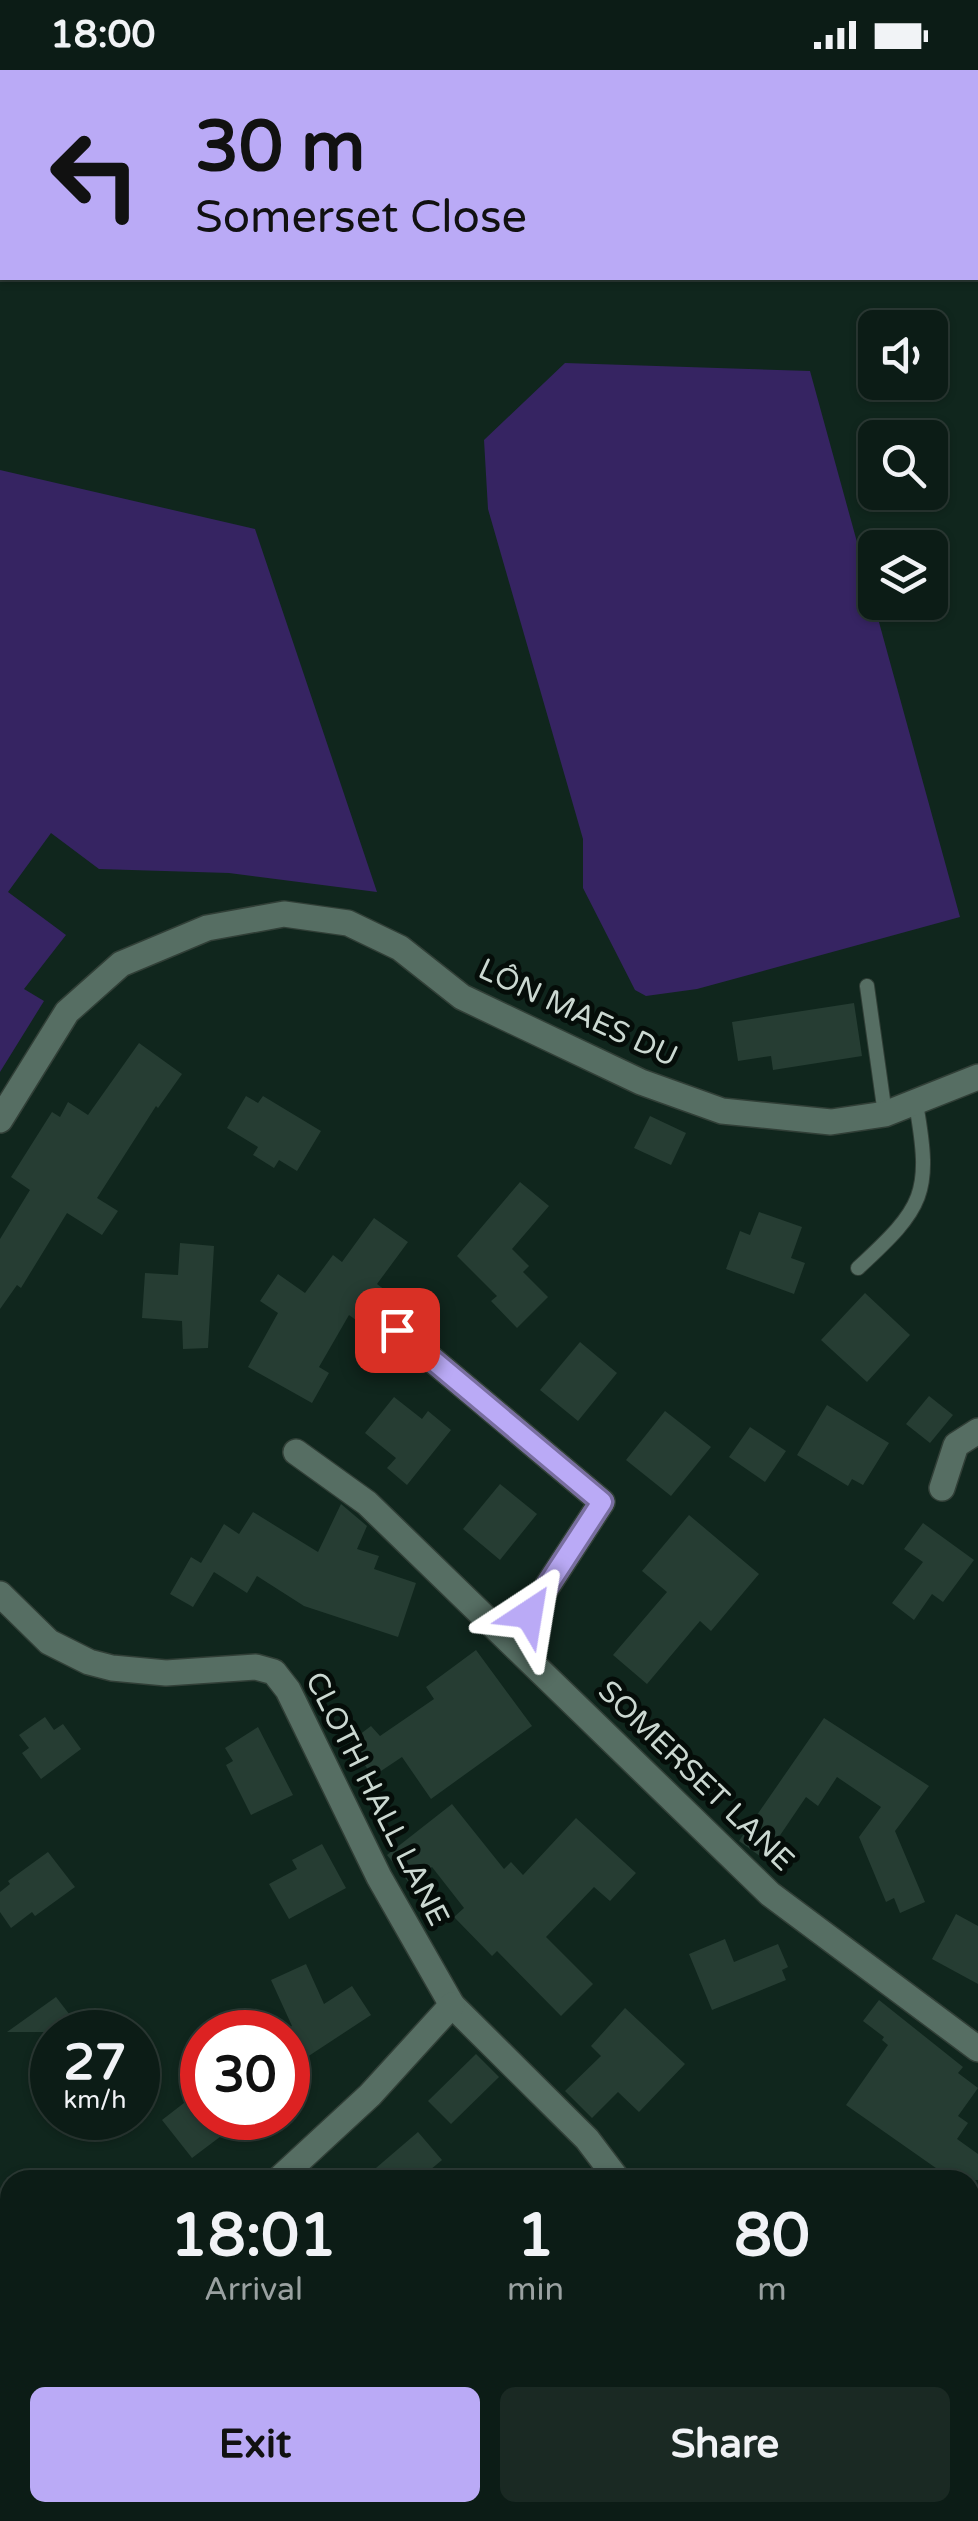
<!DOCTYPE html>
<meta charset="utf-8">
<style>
:root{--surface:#0c1c16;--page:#1a2923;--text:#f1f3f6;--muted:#9aa1a1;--line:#2c3a35;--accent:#baaaf6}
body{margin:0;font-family:"Varela Round",sans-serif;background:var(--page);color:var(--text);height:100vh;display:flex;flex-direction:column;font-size:38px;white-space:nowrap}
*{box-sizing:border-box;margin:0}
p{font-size:32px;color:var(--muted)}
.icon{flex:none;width:55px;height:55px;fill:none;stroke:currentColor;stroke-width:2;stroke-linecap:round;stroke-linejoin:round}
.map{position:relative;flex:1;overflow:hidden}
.side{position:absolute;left:0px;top:2100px;width:980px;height:352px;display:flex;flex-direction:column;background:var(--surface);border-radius:30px 30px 0 0;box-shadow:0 2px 8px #0004,0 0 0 2px var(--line)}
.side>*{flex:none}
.guide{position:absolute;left:0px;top:0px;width:980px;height:210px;box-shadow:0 2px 8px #0004,0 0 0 2px var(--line);background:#baaaf6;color:#111;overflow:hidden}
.tools{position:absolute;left:858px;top:240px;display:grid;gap:20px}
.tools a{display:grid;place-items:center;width:90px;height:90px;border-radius:15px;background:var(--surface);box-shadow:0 2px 8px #0004,0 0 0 2px var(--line);font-size:50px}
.speed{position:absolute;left:30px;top:1940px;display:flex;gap:20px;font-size:50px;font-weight:700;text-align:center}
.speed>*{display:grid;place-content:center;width:130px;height:130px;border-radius:50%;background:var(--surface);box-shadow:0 2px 8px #0004,0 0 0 2px var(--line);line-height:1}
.speed small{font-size:25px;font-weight:400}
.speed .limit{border:15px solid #d22;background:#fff;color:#111}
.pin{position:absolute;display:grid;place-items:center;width:85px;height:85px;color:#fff;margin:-42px;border-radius:20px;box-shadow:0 5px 15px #0006}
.me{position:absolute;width:110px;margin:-55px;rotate:33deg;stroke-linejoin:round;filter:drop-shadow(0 0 8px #0008)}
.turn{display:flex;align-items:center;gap:35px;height:210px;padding:0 30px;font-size:45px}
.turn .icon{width:130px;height:130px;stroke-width:2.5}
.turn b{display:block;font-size:70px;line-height:85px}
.eta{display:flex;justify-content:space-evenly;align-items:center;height:170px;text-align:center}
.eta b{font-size:60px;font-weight:700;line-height:70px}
.cta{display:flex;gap:20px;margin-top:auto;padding:20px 30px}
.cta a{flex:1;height:115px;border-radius:15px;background:var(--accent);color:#111;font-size:40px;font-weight:700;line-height:115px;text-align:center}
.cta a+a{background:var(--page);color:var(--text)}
.status{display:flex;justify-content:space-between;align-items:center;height:70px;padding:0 50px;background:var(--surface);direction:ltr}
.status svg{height:28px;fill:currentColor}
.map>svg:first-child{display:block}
.green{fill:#362462}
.building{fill:#263d33}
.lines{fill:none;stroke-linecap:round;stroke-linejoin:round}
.service-casing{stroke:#313f37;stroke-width:16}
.minor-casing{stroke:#313f37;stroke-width:28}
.tertiary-casing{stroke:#313f37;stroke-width:28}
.service{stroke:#566e63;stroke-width:14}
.minor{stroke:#566e63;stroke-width:25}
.tertiary{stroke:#566e63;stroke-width:25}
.route-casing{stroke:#796ea0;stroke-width:25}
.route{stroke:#baaaf6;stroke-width:18}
.labels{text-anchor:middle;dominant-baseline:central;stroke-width:10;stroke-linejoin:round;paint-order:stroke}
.street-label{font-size:30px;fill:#cbd8d1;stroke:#050d09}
</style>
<div class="status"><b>18:00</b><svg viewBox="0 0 49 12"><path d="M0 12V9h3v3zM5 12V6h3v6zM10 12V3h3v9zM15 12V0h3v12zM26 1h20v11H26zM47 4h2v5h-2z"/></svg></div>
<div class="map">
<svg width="978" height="2451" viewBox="0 0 978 2451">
<rect width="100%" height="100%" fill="#10261d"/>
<g class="green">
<polygon points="565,293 810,301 960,847 697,919 646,926 635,920 583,818 583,769 488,439 484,370"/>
<polygon points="0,400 255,459 377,822 229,803 99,799 51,763 8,822 66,865 24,919 44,931 0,1002"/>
</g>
<g class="building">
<polygon points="854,933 862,986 773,1000 771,986 738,991 732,952"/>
<polygon points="139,973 182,1004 158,1038 156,1036 97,1128 118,1141 102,1165 67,1143 21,1218 17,1215 0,1239 0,1169 30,1120 11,1107 52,1042 60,1047 68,1032 88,1045"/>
<polygon points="246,1026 258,1033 263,1026 321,1061 297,1101 279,1090 274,1098 253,1085 258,1077 227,1058"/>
<polygon points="650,1046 686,1063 671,1095 634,1078"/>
<polygon points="520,1112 549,1136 512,1179 529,1196 523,1202 548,1227 517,1258 491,1231 497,1226 457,1186"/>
<polygon points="759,1142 802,1157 791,1188 805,1193 794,1224 726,1199 740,1161 750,1165"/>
<polygon points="374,1148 408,1172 377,1214 385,1220 360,1253 349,1245 319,1297 329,1303 312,1333 248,1297 278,1243 260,1231 278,1204 305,1223 333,1185 342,1192"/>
<polygon points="180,1173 214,1176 208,1278 183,1279 182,1251 142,1248 145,1203 178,1205"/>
<polygon points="865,1223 910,1265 867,1312 821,1270"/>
<polygon points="580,1272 617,1303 578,1351 540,1320"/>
<polygon points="929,1326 953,1345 930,1373 906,1354"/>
<polygon points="394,1327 422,1349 428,1341 451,1360 407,1415 387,1398 396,1388 365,1363"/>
<polygon points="827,1335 889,1373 863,1415 852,1409 848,1416 797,1385"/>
<polygon points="665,1341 711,1377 671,1426 626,1390"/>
<polygon points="750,1357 786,1381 765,1412 729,1387"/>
<polygon points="500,1414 537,1444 500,1490 463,1459"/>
<polygon points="341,1434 367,1456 357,1479 379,1486 374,1499 416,1513 398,1567 304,1536 257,1506 247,1523 214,1502 193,1537 170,1524 191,1487 201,1493 224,1454 239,1464 253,1442 318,1482"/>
<polygon points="689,1445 759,1504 711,1561 700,1551 647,1614 613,1585 667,1522 642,1501"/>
<polygon points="923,1453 974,1490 943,1532 932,1524 914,1550 892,1533 923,1492 904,1479"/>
<polygon points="476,1580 532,1656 431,1729 402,1687 372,1707 351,1671 371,1656 380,1666 434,1629 426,1617"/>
<polygon points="45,1647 54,1660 63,1654 81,1679 41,1709 22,1683 29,1678 19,1665"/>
<polygon points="824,1648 929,1716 895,1761 925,1832 900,1843 894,1828 886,1832 859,1767 881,1737 837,1707 818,1736 806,1727 764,1789 739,1771"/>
<polygon points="258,1657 293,1725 251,1745 226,1695 233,1691 225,1678"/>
<polygon points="452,1734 504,1799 511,1792 523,1805 576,1748 636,1803 610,1831 594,1817 546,1867 593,1914 561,1946 497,1881 492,1886 454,1847 464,1838 432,1797 410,1814 387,1785"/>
<polygon points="322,1774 346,1818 289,1849 269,1814 297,1799 292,1790"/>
<polygon points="48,1782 75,1817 35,1846 32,1842 11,1858 0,1842 0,1822 10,1814 8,1811"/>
<polygon points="956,1844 978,1856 978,1914 932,1889"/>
<polygon points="725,1869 734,1892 778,1874 788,1897 782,1900 786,1910 712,1940 689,1884"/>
<polygon points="306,1894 324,1934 352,1916 371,1945 298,1993 288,1977 288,1962 281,1962 292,1956 271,1910"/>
<polygon points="56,1927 83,1962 7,1962"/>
<polygon points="879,1930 963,1997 958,2003 978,2018 958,2046 968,2053 957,2069 978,2084 978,2110 953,2110 846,2035 888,1975 882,1970 884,1967 863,1951"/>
<polygon points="625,1938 685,1994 639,2042 618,2022 592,2048 565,2021 601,1986 591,1976"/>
<polygon points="476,1984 499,2007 451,2054 428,2031"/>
<polygon points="202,2019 202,2048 245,2048 192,2088 162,2050"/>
<polygon points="418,2062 442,2090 418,2110 362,2110"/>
</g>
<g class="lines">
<defs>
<g id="service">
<polyline points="867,916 885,1044"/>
<path d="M858,1198C924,1137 932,1124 916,1034"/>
</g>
<g id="minor">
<polyline points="0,1050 67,942 121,894 207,858 284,844 348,853 400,878 462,927 641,1012 722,1041 831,1052 885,1044 978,1007"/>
<polyline points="397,1260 602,1432 511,1572"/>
<polyline points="296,1382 367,1433 770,1824 978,1979"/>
<polyline points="942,1418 956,1375 978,1361"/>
<polyline points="0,1524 49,1572 89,1592 112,1598 166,1603 256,1597 274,1602 288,1620 379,1807 452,1935 587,2069 618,2110"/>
<polyline points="278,2110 370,2025 452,1935"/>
<polyline points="970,2357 978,2361"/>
<polyline points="411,2442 424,2451"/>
<polyline points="197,2451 201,2442"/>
</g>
<polyline id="tertiary" points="962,2451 978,2436"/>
</defs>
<use href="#service" class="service-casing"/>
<use href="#minor" class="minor-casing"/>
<use href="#tertiary" class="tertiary-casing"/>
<use href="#service" class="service"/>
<use href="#minor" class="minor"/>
<use href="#tertiary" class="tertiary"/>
</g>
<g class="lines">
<defs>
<polyline id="route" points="397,1260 602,1432 529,1544"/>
</defs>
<use href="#route" class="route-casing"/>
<use href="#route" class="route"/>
</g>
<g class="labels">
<g class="street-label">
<text transform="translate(578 943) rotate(25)">LÔN MAES DU</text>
<text transform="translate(696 1706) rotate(44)">SOMERSET LANE</text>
<text transform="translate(377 1729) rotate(63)">CLOTH HALL LANE</text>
</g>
</g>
</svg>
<div class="tools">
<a><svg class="icon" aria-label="sound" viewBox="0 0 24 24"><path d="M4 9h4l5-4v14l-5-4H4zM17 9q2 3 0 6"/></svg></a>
<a><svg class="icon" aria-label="search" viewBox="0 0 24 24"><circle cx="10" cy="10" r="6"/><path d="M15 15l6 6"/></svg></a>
<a><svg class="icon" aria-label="layers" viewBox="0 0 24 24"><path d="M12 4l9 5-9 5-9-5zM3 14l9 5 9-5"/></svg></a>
</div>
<div class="speed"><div>27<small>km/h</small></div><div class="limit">30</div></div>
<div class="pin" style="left:397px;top:1260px;background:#d93025"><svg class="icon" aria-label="arrive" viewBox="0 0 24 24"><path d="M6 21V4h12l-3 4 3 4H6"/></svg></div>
<svg class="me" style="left:529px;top:1544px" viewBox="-20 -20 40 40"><path d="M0-17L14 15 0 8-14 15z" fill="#baaaf6" stroke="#fff" stroke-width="4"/></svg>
<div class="guide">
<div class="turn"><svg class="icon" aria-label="left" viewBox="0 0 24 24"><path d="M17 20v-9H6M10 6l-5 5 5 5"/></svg><div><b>30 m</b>Somerset Close</div></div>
</div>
<section class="side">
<div class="eta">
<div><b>18:01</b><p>Arrival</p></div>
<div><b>1</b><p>min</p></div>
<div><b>80</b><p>m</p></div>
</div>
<div class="cta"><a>Exit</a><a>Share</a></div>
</section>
</div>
